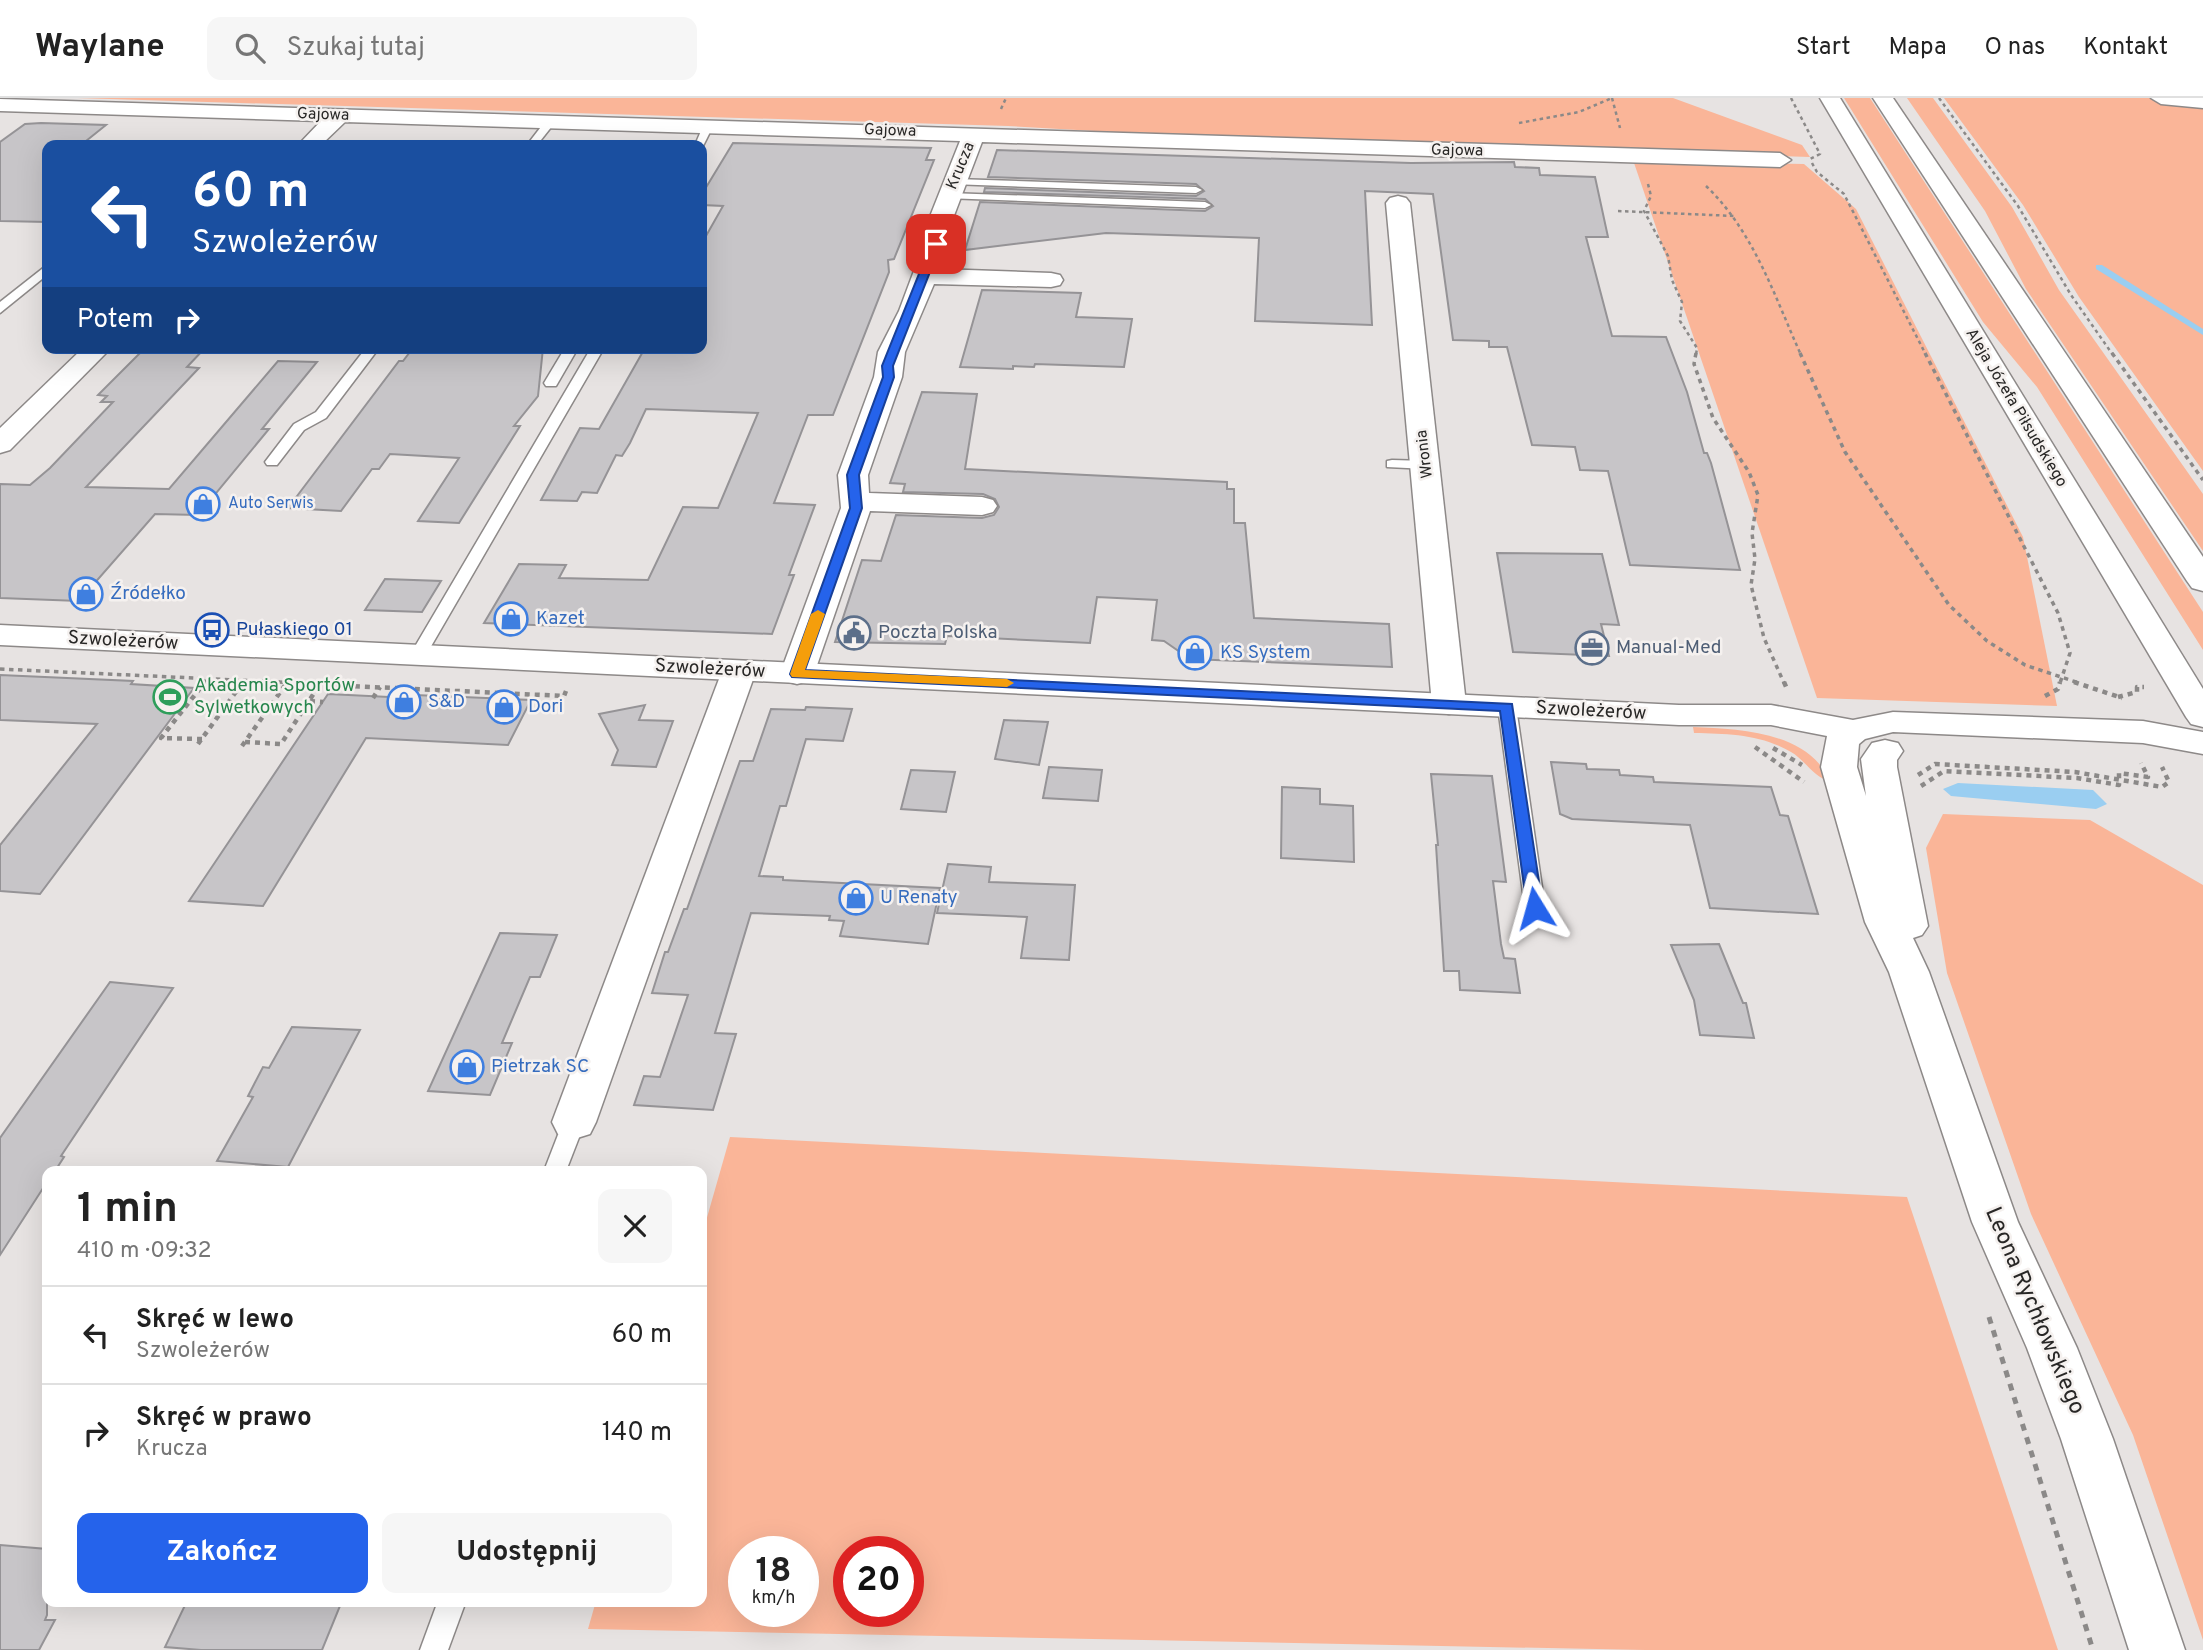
<!DOCTYPE html>
<html lang="pl">
<meta charset="utf-8">
<style>
:root{--surface:#fff;--page:#f6f6f6;--text:#222;--muted:#767676;--line:#e0e0e0;--accent:#2563eb}
body{margin:0;font-family:Overpass,sans-serif;background:var(--page);color:var(--text);height:100vh;display:flex;flex-direction:column;font-size:26px;white-space:nowrap}
*{box-sizing:border-box;margin:0}
p{font-size:23px;color:var(--muted)}
.icon{flex:none;width:38px;height:38px;fill:none;stroke:currentColor;stroke-width:2;stroke-linecap:round;stroke-linejoin:round}
.map{position:relative;flex:1;overflow:hidden}
.drawer{position:absolute;left:42px;top:1068px;width:665px;height:441px;display:flex;flex-direction:column;background:var(--surface);border-radius:14px;box-shadow:0 7px 28px #0002}
.drawer>*{flex:none}
.banner{position:absolute;left:42px;top:42px;width:665px;height:214px;border-radius:14px;box-shadow:0 7px 28px #0002;background:#1a4fa0;color:#fff;overflow:hidden}
.speed{position:absolute;left:728px;top:1438px;display:flex;gap:14px;font-size:35px;font-weight:700;text-align:center}
.speed>*{display:grid;place-content:center;width:91px;height:91px;border-radius:50%;background:var(--surface);box-shadow:0 7px 28px #0002;line-height:1}
.speed small{font-size:18px;font-weight:400}
.speed .limit{border:10px solid #d22;background:#fff;color:#111}
.pin{position:absolute;display:grid;place-items:center;width:60px;height:60px;color:#fff;margin:-30px;border-radius:14px;box-shadow:0 4px 10px #0006}
.me{position:absolute;width:77px;margin:-38px;rotate:352deg;stroke-linejoin:round;filter:drop-shadow(0 0 5px #0008)}
.turn{display:flex;align-items:center;gap:24px;height:147px;padding:0 35px;font-size:32px}
.turn .icon{width:91px;height:91px;stroke-width:2.5}
.turn b{display:block;font-size:49px;line-height:60px}
.then{display:flex;align-items:center;height:66px;padding:0 35px;background:#0003;gap:14px;font-size:26px}
.round{display:grid;place-items:center;flex:none;width:74px;height:74px;border-radius:14px;background:var(--page)}
.headline{display:flex;align-items:center;justify-content:space-between;height:119px;padding:0 35px}
h1{font-size:42px;font-weight:700;line-height:52px}
.primary-button{display:flex;gap:14px;margin-top:auto;padding:14px 35px}
.primary-button a{flex:1;height:80px;border-radius:14px;background:var(--accent);color:#fff;font-size:28px;font-weight:700;line-height:80px;text-align:center}
.primary-button a+a{background:var(--page);color:var(--text)}
ul{padding:0;list-style:none}
li{display:flex;align-items:center;gap:21px;height:98px;padding:0 35px;border-top:2px solid var(--line)}
li div{flex:1}
li b{display:block;font-size:26px}
li em{font-style:normal}
header{display:flex;align-items:center;gap:42px;box-sizing:border-box;height:98px;padding:0 35px;background:var(--surface);border-bottom:2px solid var(--line)}
header strong{font-size:33px}
nav{display:flex;gap:38px;margin-inline-start:auto;font-size:24px}
.search{width:490px;height:63px;background:var(--page);display:flex;align-items:center;gap:18px;box-sizing:border-box;padding:0 24px;border-radius:14px;color:var(--muted);font-size:26px}
.map>svg:first-child{display:block}
.green{fill:#fab598;fill-rule:evenodd}
.water{fill:#9acef1}
.lines{fill:none;stroke-linecap:round;stroke-linejoin:round}
.stream{fill:#9acef1;fill-rule:evenodd}
.building{fill:#c7c5c8;stroke:#959396;stroke-width:2}
.lane-casing{stroke:#8d8988;stroke-width:3}
.street-casing{stroke:#8d8988;stroke-width:3}
.secondary-casing{stroke:#8d8988;stroke-width:3}
.primary-casing{stroke:#8d8988;stroke-width:3}
.path-far3{stroke:#8b8988;stroke-width:2.5;stroke-dasharray:3.5 3.5;stroke-linecap:butt}
.path-far2{stroke:#8b8988;stroke-width:3.5;stroke-dasharray:4.5 4.5;stroke-linecap:butt}
.path-far1{stroke:#8b8988;stroke-width:4.5;stroke-dasharray:5 5;stroke-linecap:butt}
.path{stroke:#8b8988;stroke-width:5;stroke-dasharray:7 7;stroke-linecap:butt}
.lane{fill:#fff;fill-rule:evenodd}
.street{fill:#fff;fill-rule:evenodd}
.secondary{fill:#fff;fill-rule:evenodd}
.primary{fill:#fff;fill-rule:evenodd}
.route{fill:#2563eb;stroke:#184099;stroke-width:2}
.slow{fill:#f59e0b}
.labels{text-anchor:middle;dominant-baseline:central;stroke-width:5;stroke-linejoin:round;paint-order:stroke}
.far-street-label{font-size:16px;fill:#282726;stroke:#f5f1ef}
.far-shop-label{font-size:16px;fill:#366cbe;stroke:#f5f1ef;text-anchor:start}
.shop-label{font-size:19px;fill:#366cbe;stroke:#f5f1ef;text-anchor:start}
.transit-label{font-size:19px;fill:#164399;stroke:#f5f1ef;text-anchor:start}
.service-label{font-size:19px;fill:#4e5e75;stroke:#f5f1ef;text-anchor:start}
.street-label{font-size:19px;fill:#282726;stroke:#f5f1ef}
.leisure-label{font-size:19px;fill:#27864d;stroke:#f5f1ef;text-anchor:start}
.near-street-label{font-size:23px;fill:#282726;stroke:#f5f1ef}
</style>
<header>
<strong>Waylane</strong>
<div class="search"><svg class="icon" aria-label="search" viewBox="0 0 24 24"><circle cx="10" cy="10" r="6"/><path d="M15 15l6 6"/></svg>Szukaj tutaj</div>
<nav><a>Start</a><a>Mapa</a><a>O nas</a><a>Kontakt</a></nav>
</header>
<div class="map">
<svg width="2203" height="1552" viewBox="0 0 2203 1552">
<rect width="100%" height="100%" fill="#e7e3e2"/>
<g class="green">
<polygon points="77,0 1673,0 1802,47 1810,59 1147,36 1008,28"/>
<polygon points="1844,0 1870,0 2203,514 2203,552 2037,289 1983,224"/>
<polygon points="1907,0 1933,0 2012,109 2059,192 2203,396 2203,453 2026,191 1985,113"/>
<polygon points="1944,0 2203,0 2203,373 2079,199 2023,107"/>
<polygon points="1633,62 1804,66 1856,111 2023,439 2057,608 1817,600"/>
<path d="M1693,629C1739,631 1808,633 1830,683C1815,681 1804,661 1791,654C1760,636 1729,636 1694,635Z"/>
<polygon points="1943,716 2090,722 2203,787 2203,1542 2133,1337 2031,1116 1947,875 1926,750"/>
<path d="M730,1039L1907,1099L2058,1552H1645L588,1531L596,1503H702V1137ZM744,1454H803V1514H744ZM849,1454H908V1514H849Z"/>
</g>
<polygon class="water" points="1958,685 2093,692 2107,706 2096,711 1951,698 1943,691"/>
<g class="lines">
<polygon class="stream" points="2096,167 2102,167 2203,231 2203,237 2096,171"/>
</g>
<g class="building">
<polygon points="41,25 106,27 81,47 47,47 47,124 0,123 0,44 25,26"/>
<polygon points="733,45 931,50 926,62 934,62 894,161 888,162 889,174 833,317 808,317 774,405 815,407 789,477 794,477 772,536 484,525 519,466 566,467 559,480 648,482 683,409 718,410 758,315 646,311 630,345 622,358 616,357 597,395 582,394 577,403 541,402 580,330 599,331 645,250 702,250 702,145 723,108 702,107 702,96"/>
<polygon points="997,52 1411,65 1514,64 1515,69 1539,70 1540,77 1595,79 1608,139 1586,139 1612,238 1666,239 1687,294 1704,355 1707,355 1711,365 1740,472 1630,467 1608,373 1580,372 1575,349 1532,347 1507,249 1489,249 1489,243 1453,242 1433,96 1365,93 1372,227 1255,223 1259,140 1106,135 965,152 980,104 1205,113 1213,108 1205,101 984,94 985,90 1196,98 1204,93 1196,86 988,79"/>
<polygon points="982,192 1081,195 1076,219 1132,221 1124,269 1035,266 1034,269 1013,268 1013,271 960,269"/>
<polygon points="145,250 205,250 187,269 199,270 86,389 169,391 278,263 317,264 262,331 269,331 198,417 155,416 79,503 0,500 0,386 30,387 50,370 113,304 101,304 107,298 98,297"/>
<polygon points="413,250 543,250 538,298 514,328 520,328 459,425 418,423 459,360 390,356 379,371 372,371 341,413 288,410 399,263 403,263"/>
<polygon points="922,294 977,296 965,371 1227,384 1227,391 1234,391 1234,425 1245,425 1254,520 1389,526 1392,569 1190,561 1164,543 1152,542 1157,502 1097,499 1090,545 947,538 945,546 835,544 862,462 881,463 896,417 982,420 994,417 999,409 995,401 983,396 903,394 905,386 890,385"/>
<polygon points="1497,455 1602,456 1619,527 1601,526 1609,558 1513,554"/>
<polygon points="385,481 441,483 422,514 365,512"/>
<polygon points="0,577 133,583 131,586 194,590 40,796 0,793 0,747 97,626 0,622"/>
<polygon points="328,596 389,599 391,596 531,602 508,647 366,640 263,808 189,803"/>
<polygon points="645,607 639,622 673,623 656,669 612,667 618,652 599,616"/>
<polygon points="806,609 852,611 843,643 806,641 786,708 780,708 759,778 783,779 783,782 940,790 928,846 840,838 844,823 829,822 830,818 751,815 715,935 736,936 713,1012 634,1007 644,978 660,979 688,897 652,895 665,854 668,854 684,811 687,811 740,663 753,663 771,611 805,612"/>
<polygon points="1004,622 1048,624 1039,667 995,661"/>
<polygon points="1551,664 1586,666 1587,671 1619,672 1620,677 1653,679 1654,684 1771,689 1780,717 1788,718 1818,816 1710,810 1690,727 1572,721 1560,716"/>
<polygon points="1049,669 1102,672 1098,703 1043,700"/>
<polygon points="911,672 955,674 946,714 901,711"/>
<polygon points="1431,676 1492,678 1506,784 1493,783 1501,846 1504,860 1515,861 1520,895 1460,892 1459,873 1444,873 1436,747 1438,747"/>
<polygon points="1282,689 1320,691 1320,706 1353,708 1354,764 1281,760"/>
<polygon points="948,766 991,769 989,784 1075,787 1069,862 1021,860 1027,819 937,815"/>
<polygon points="500,835 557,837 540,879 530,879 502,945 512,945 490,997 428,993"/>
<polygon points="1719,846 1743,905 1746,905 1754,940 1700,937 1694,902 1671,847"/>
<polygon points="110,884 173,890 61,1058 64,1059 55,1073 47,1073 47,1084 0,1157 0,1040"/>
<polygon points="292,929 360,932 288,1069 217,1063 253,999 248,998 263,969 269,970"/>
<polygon points="0,1447 47,1451 47,1517 45,1522 55,1522 39,1552 0,1552"/>
<polygon points="187,1503 342,1503 322,1552 201,1552 165,1549"/>
</g>
<g class="lines">
<defs>
<g id="lane">
<polygon points="547,21 556,23 537,47 527,47"/>
<polygon points="704,26 713,28 702,50 695,47"/>
<polygon points="955,81 1196,89 1202,92 1196,95 951,86 951,82"/>
<polygon points="949,95 1205,104 1211,107 1205,110 945,100 945,96"/>
<polygon points="47,167 47,177 0,215 0,204"/>
<polygon points="366,250 379,250 326,320 304,332 277,367 267,367 265,364 294,326 316,314"/>
<polygon points="565,250 578,250 556,288 546,288 544,285"/>
<polygon points="591,250 604,250 426,557 424,561 412,561 410,557"/>
<polygon points="1392,362 1427,363 1434,367 1427,371 1387,369 1387,363"/>
<polygon points="1507,604 1516,609 1545,810 1535,817 1525,810 1498,609"/>
<polygon points="574,1016 582,1018 585,1024 566,1073 544,1073 563,1024 566,1018"/>
<polygon points="438,1503 466,1503 448,1552 420,1552"/>
</g>
<g id="street">
<polygon points="2151,0 2203,0 2203,10 2161,6"/>
<polygon points="0,1 1780,55 1791,62 1780,69 982,44 947,136 948,146 939,171 1051,175 1060,177 1063,182 1060,187 1051,189 934,186 905,254 902,279 868,377 869,395 982,399 993,402 997,408 993,414 982,417 870,413 814,576 809,583 797,586 785,583 780,576 841,410 838,377 874,279 878,254 899,213 924,146 923,136 960,43 345,24 321,47 298,47 321,23 0,13"/>
<polygon points="1398,98 1406,100 1410,105 1466,606 1461,613 1449,616 1437,613 1432,606 1386,105 1390,100"/>
<polygon points="83,250 111,250 10,352 0,355 0,330"/>
<polygon points="739,563 751,566 756,573 596,1024 590,1036 574,1041 558,1036 552,1024 722,573 727,566"/>
</g>
<polygon id="secondary" points="0,527 1679,607 1771,607 1853,622 1893,614 2143,623 2203,634 2203,656 2143,645 1893,634 1865,641 1859,646 1857,669 1866,698 1861,661 1872,645 1885,642 1898,645 1903,653 1897,662 1897,669 1928,828 1922,837 1913,840 1929,874 2018,1124 2077,1250 2113,1341 2185,1552 2129,1552 2061,1341 2027,1250 1972,1124 1889,874 1865,824 1821,669 1827,638 1771,627 1679,627 0,547"/>
<g id="primary">
<polygon points="1820,0 1840,0 2203,591 2203,629 2191,626 2186,619"/>
<polygon points="1873,0 1893,0 2203,459 2203,493 2192,490 2187,483"/>
</g>
</defs>
<use href="#lane" class="lane-casing"/>
<use href="#street" class="street-casing"/>
<use href="#secondary" class="secondary-casing"/>
<use href="#primary" class="primary-casing"/>
<g class="path-far3">
<polyline points="1612,0 1620,30"/>
<polyline points="1791,0 1820,56 1808,62"/>
<polyline points="1939,0 2018,108 2071,197 2113,257"/>
<polyline points="1001,11 1006,0"/>
<polyline points="1519,25 1579,14 1612,0"/>
<polyline points="1812,65 1817,74 1844,96 1926,257"/>
<polyline points="1648,86 1651,98 1644,113 1668,158 1672,182 1682,204 1680,223 1697,250 1696,257"/>
<path d="M1706,88C1754,134 1774,197 1801,257"/>
<polyline points="1618,113 1734,118"/>
</g>
<g class="path-far2">
<polyline points="1696,255 1694,266 1713,320 1749,374 1758,397 1752,435 1755,461 1751,487 1764,540 1784,585"/>
<polyline points="1800,255 1845,354 1949,507 1987,543 2025,567 2079,585"/>
<polyline points="1925,255 2058,515 2070,555 2060,585"/>
<polyline points="2112,255 2203,382"/>
<polyline points="0,571 301,585"/>
<polyline points="203,585 206,582"/>
</g>
<g class="path-far1">
<polyline points="265,584 564,598 566,593"/>
<polyline points="1784,584 1787,591"/>
<polyline points="2074,584 2122,600"/>
<polyline points="2045,598 2058,591 2060,584"/>
<polyline points="2118,599 2137,594 2137,589 2144,589"/>
<polyline points="373,600 380,589"/>
<polyline points="310,603 323,604"/>
<polyline points="202,641 161,640 205,584"/>
<polyline points="245,644 281,646 320,586"/>
<polyline points="198,646 243,584"/>
<polyline points="242,648 286,586"/>
<polyline points="1755,649 1804,684"/>
<polyline points="1773,650 1802,667"/>
<polyline points="1918,677 1935,666 2075,674 2162,689 2169,684 2162,669"/>
<polyline points="1921,688 1944,673 2077,680 2119,687 2119,675 2148,679 2141,665"/>
</g>
<polyline class="path" points="1989,1219 2093,1552"/>
<use href="#lane" class="lane"/>
<use href="#street" class="street"/>
<use href="#secondary" class="secondary"/>
<use href="#primary" class="primary"/>
</g>
<polygon class="route" points="936,143 941,146 893,268 894,279 859,377 862,410 805,572 1512,606 1543,810 1541,814 1535,815 1527,810 1500,613 792,579 790,576 850,410 847,377 883,279 882,268 931,146"/>
<polygon class="slow" points="818,512 825,516 805,572 1007,581 1014,585 1007,589 792,579 790,576 811,516"/>
<defs>
<symbol id="shop-ring" viewBox="-11 -11 22 22"><circle r="9.5" fill="#f5f1ef" stroke="#3f7fe0" stroke-width="1.5"/><path d="M-5-2.5h2.3a2.7 3.5 0 0 1 5.4 0H5L5.5 6h-11ZM-1.5-2.5h3a1.5 2.3 0 0 0-3 0Z" fill="#3f7fe0"/></symbol>
<symbol id="bus-ring" viewBox="-11 -11 22 22"><circle r="9.5" fill="#f5f1ef" stroke="#1a4fb4" stroke-width="1.5"/><path d="M-5-6H5V4H4V6H2V4H-2V6H-4V4H-5ZM-3.5-4V0h7V-4ZM-3.5 1.2v1.5H-2V1.2ZM2 1.2v1.5H3.5V1.2Z" fill="#1a4fb4"/></symbol>
<symbol id="civic-ring" viewBox="-11 -11 22 22"><circle r="9.5" fill="#f5f1ef" stroke="#5c6f8a" stroke-width="1.5"/><path d="M-.6-6.5H3V-4.5H.6V-3L4-1V1h2V6H-6V1h2V-1L-.6-3ZM-1.2 2.5V6h2.4V2.5Z" fill="#5c6f8a"/></symbol>
<symbol id="office-ring" viewBox="-11 -11 22 22"><circle r="9.5" fill="#f5f1ef" stroke="#5c6f8a" stroke-width="1.5"/><path d="M-6-3h4V-5.5h4V-3h4V5H-6ZM-1-4.5V-3h2v-1.5ZM-6 0V1H6V0Z" fill="#5c6f8a"/></symbol>
<symbol id="stadium-ring" viewBox="-11 -11 22 22"><circle r="9.5" fill="#f5f1ef" stroke="#2e9e5b" stroke-width="1.5"/><path d="M0-5a6.5 5 0 1 0 0 10a6.5 5 0 1 0 0-10ZM-3.5-1.8h7v3.6h-7Z" fill="#2e9e5b"/></symbol>
</defs>
<g fill-rule="evenodd">
<use href="#shop-ring" x="184" y="387" width="38" height="38"/>
<use href="#shop-ring" x="67" y="477" width="38" height="38"/>
<use href="#shop-ring" x="492" y="502" width="38" height="38"/>
<use href="#bus-ring" x="193" y="513" width="38" height="38"/>
<use href="#civic-ring" x="835" y="516" width="38" height="38"/>
<use href="#office-ring" x="1573" y="531" width="38" height="38"/>
<use href="#shop-ring" x="1176" y="536" width="38" height="38"/>
<use href="#stadium-ring" x="151" y="580" width="38" height="38"/>
<use href="#shop-ring" x="385" y="585" width="38" height="38"/>
<use href="#shop-ring" x="485" y="590" width="38" height="38"/>
<use href="#shop-ring" x="837" y="781" width="38" height="38"/>
<use href="#shop-ring" x="448" y="950" width="38" height="38"/>
</g>
<g class="labels">
<g class="far-street-label">
<text transform="translate(323 17) rotate(2)">Gajowa</text>
<text transform="translate(890 33) rotate(2)">Gajowa</text>
<text transform="translate(1457 53) rotate(1)">Gajowa</text>
<text transform="translate(961 68) rotate(-68)">Krucza</text>
<text transform="translate(2016 310) rotate(59)">Aleja Józefa Piłsudskiego</text>
<text transform="translate(1425 356) rotate(-97)">Wronia</text>
</g>
<g class="far-shop-label">
<text x="228" y="406">Auto Serwis</text>
</g>
<g class="shop-label">
<text x="110" y="496">Źródełko</text>
<text x="536" y="521">Kazet</text>
<text x="1220" y="555">KS System</text>
<text x="428" y="604">S&amp;D</text>
<text x="528" y="609">Dori</text>
<text x="880" y="800">U Renaty</text>
<text x="491" y="969">Pietrzak SC</text>
</g>
<g class="transit-label">
<text x="236" y="532">Pułaskiego 01</text>
</g>
<g class="service-label">
<text x="878" y="535">Poczta Polska</text>
<text x="1616" y="550">Manual-Med</text>
</g>
<g class="street-label">
<text transform="translate(123 543) rotate(3)">Szwoleżerów</text>
<text transform="translate(710 571) rotate(3)">Szwoleżerów</text>
<text transform="translate(1591 613) rotate(3)">Szwoleżerów</text>
</g>
<g class="leisure-label">
<text x="194" y="588">Akademia Sportów<tspan x="194" dy="22">Sylwetkowych</tspan></text>
</g>
<g class="near-street-label">
<text transform="translate(2034 1213) rotate(67)">Leona Rychłowskiego</text>
</g>
</g>
</svg>
<div class="speed"><div>18<small>km/h</small></div><div class="limit">20</div></div>
<div class="pin" style="left:936px;top:146px;background:#d93025"><svg class="icon" aria-label="arrive" viewBox="0 0 24 24"><path d="M6 21V4h12l-3 4 3 4H6"/></svg></div>
<svg class="me" style="left:1535px;top:810px" viewBox="-20 -20 40 40"><path d="M0-17L14 15 0 8-14 15z" fill="#2563eb" stroke="#fff" stroke-width="4"/></svg>
<div class="banner">
<div class="turn"><svg class="icon" aria-label="left" viewBox="0 0 24 24"><path d="M17 20v-9H6M10 6l-5 5 5 5"/></svg><div><b>60 m</b>Szwoleżerów</div></div>
<div class="then">Potem<svg class="icon" aria-label="right" viewBox="0 0 24 24"><path d="M7 20v-9h11M14 6l5 5-5 5"/></svg></div>
</div>
<section class="drawer">
<div class="headline"><div><h1>1 min</h1><p>410 m · 09:32</p></div><a class="round"><svg class="icon" aria-label="close" viewBox="0 0 24 24"><path d="M6 6l12 12M18 6L6 18"/></svg></a></div>
<ul>
<li><svg class="icon" aria-label="left" viewBox="0 0 24 24"><path d="M17 20v-9H6M10 6l-5 5 5 5"/></svg><div><b>Skręć w lewo</b><p>Szwoleżerów</p></div><em>60 m</em></li>
<li><svg class="icon" aria-label="right" viewBox="0 0 24 24"><path d="M7 20v-9h11M14 6l5 5-5 5"/></svg><div><b>Skręć w prawo</b><p>Krucza</p></div><em>140 m</em></li>
</ul>
<div class="primary-button"><a>Zakończ</a><a>Udostępnij</a></div>
</section>
</div>
